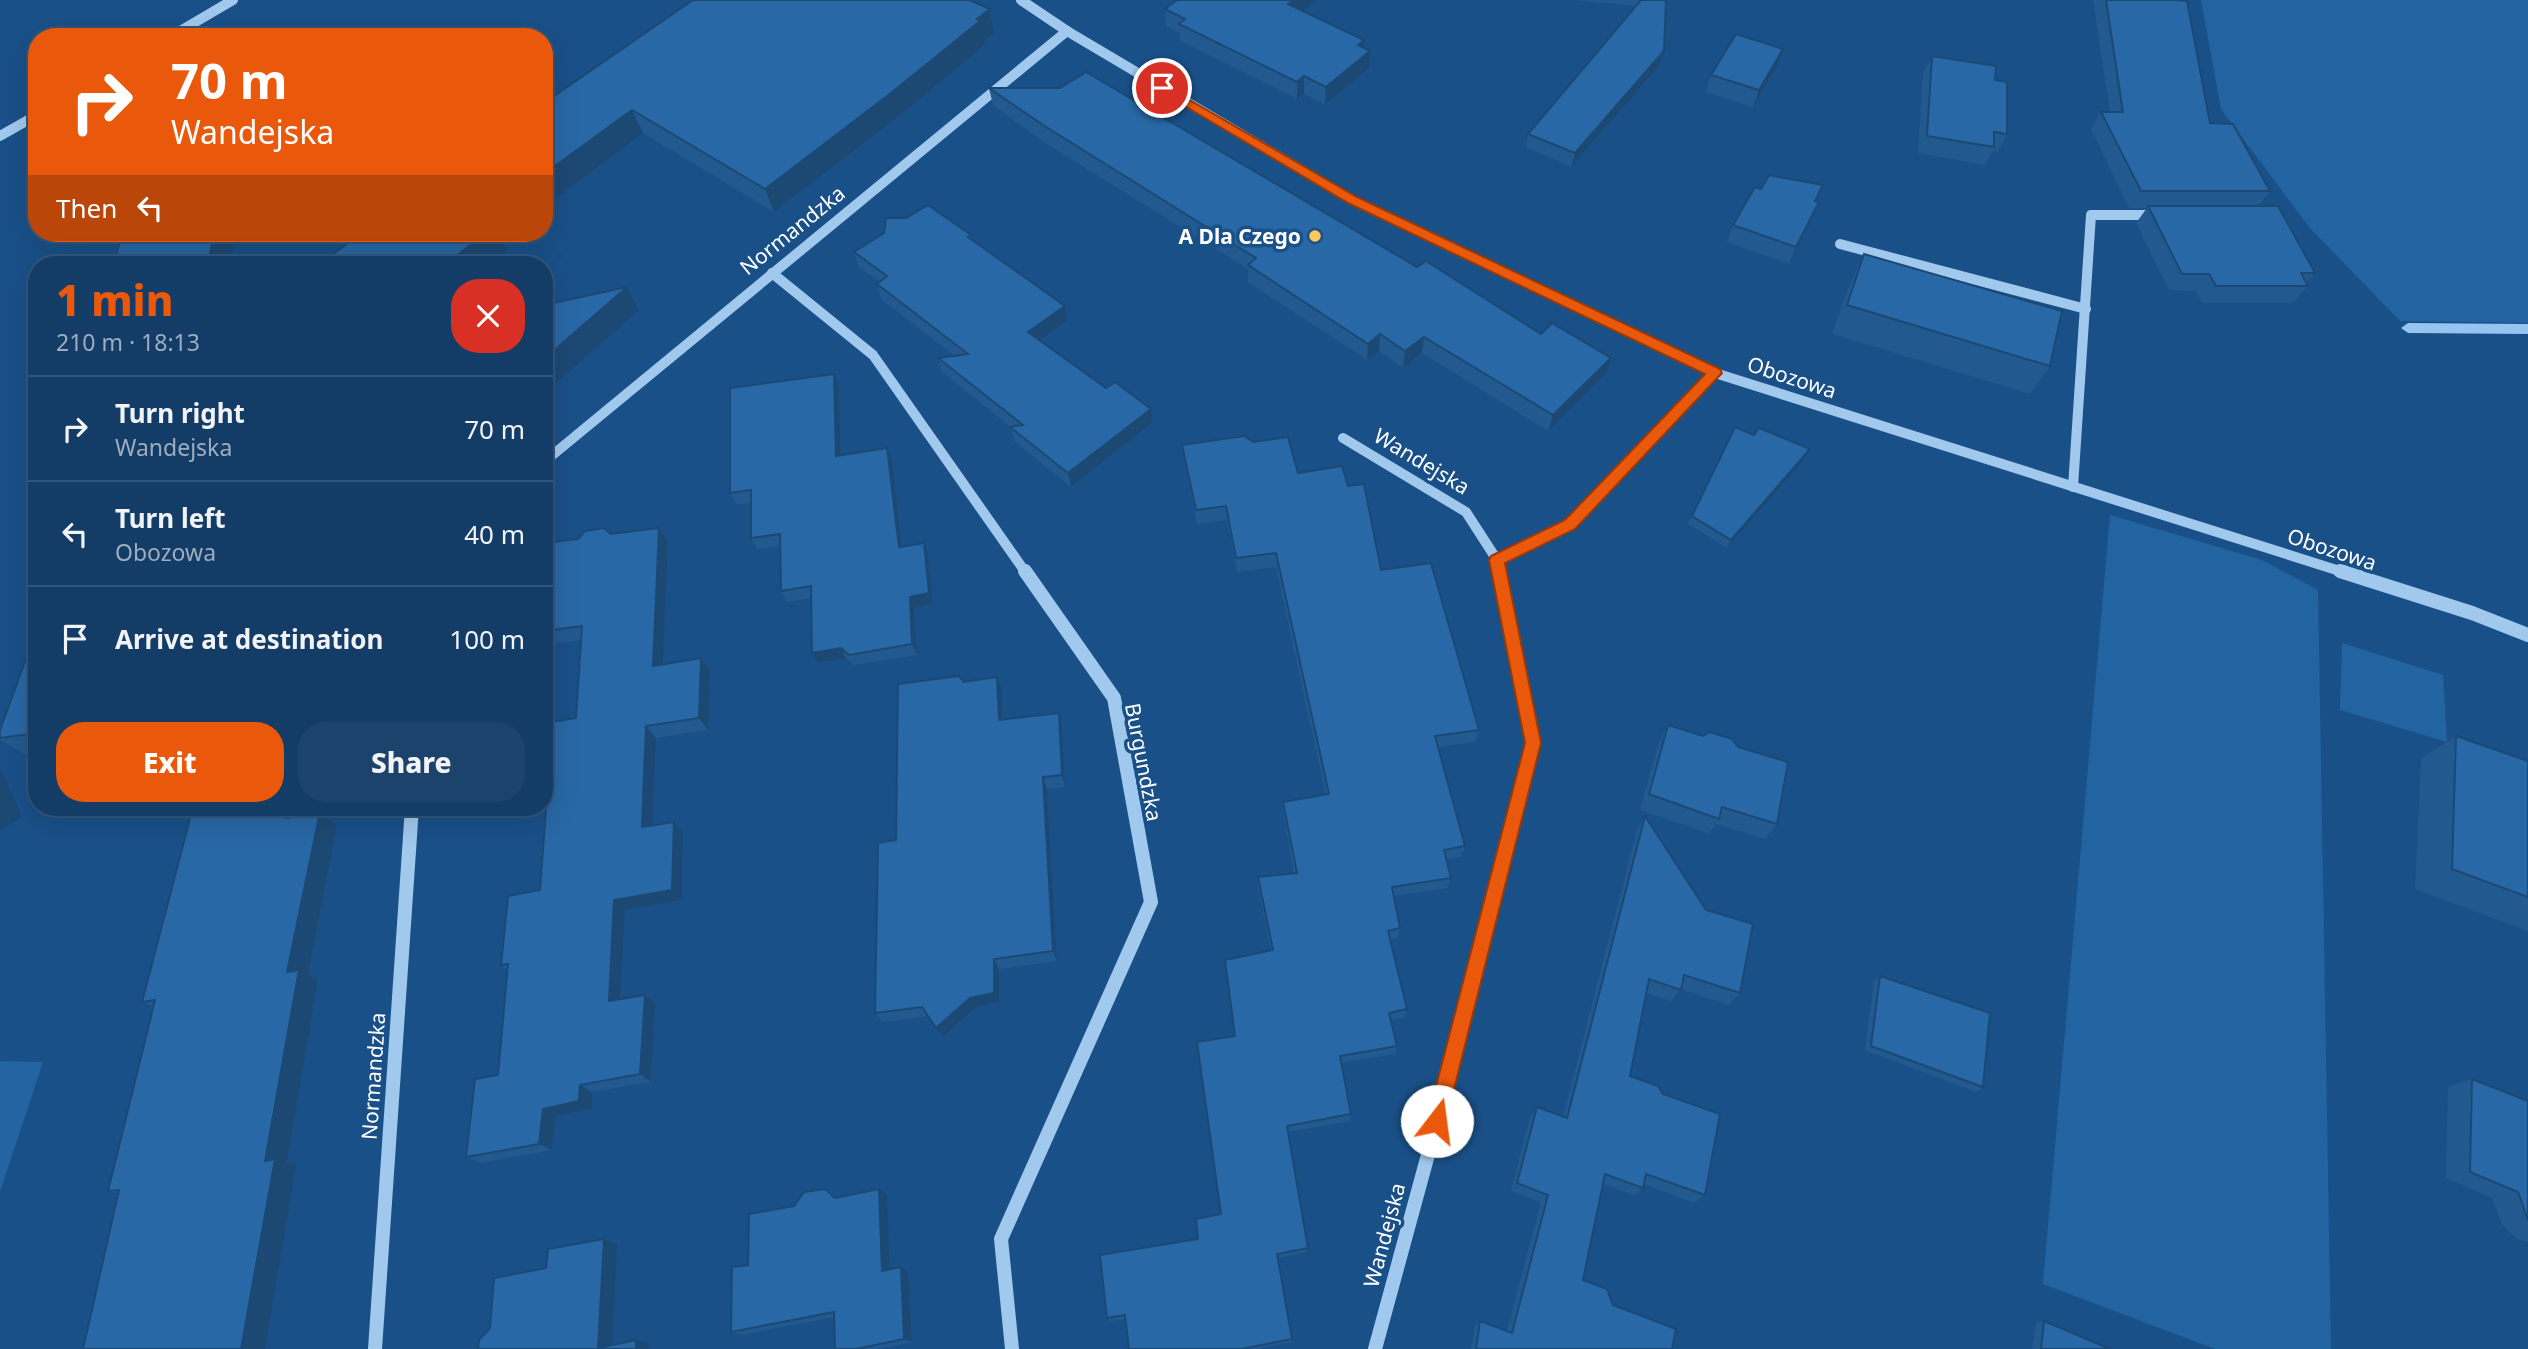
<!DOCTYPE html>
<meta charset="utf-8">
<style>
:root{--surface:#133c66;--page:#1c436c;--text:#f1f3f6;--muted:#9dadbf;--line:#32567a;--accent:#ea580c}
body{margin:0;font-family:"Noto Sans",sans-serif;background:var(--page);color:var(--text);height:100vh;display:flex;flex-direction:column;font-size:26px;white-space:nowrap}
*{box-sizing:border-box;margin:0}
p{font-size:23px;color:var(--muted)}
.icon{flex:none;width:38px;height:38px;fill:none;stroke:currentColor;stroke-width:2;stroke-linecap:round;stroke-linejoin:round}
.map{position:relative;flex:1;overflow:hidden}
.side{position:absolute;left:28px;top:256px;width:525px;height:560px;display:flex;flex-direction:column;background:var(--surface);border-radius:28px;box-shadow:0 7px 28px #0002,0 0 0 2px var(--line)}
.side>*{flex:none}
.hud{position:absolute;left:28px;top:28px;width:525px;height:214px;border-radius:28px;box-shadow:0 7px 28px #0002,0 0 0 2px var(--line);background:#ea580c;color:#fff;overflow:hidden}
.pin{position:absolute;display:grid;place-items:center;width:60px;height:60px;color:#fff;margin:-30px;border:4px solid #fff;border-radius:50%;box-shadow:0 2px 7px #0007}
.me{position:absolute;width:77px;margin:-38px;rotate:15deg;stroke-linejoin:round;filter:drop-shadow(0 0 5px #0008)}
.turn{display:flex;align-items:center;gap:24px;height:147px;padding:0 28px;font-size:32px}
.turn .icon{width:91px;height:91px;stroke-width:2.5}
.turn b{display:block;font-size:49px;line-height:60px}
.then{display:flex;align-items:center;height:66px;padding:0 28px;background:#0003;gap:14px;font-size:26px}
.round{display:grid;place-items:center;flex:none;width:74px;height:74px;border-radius:28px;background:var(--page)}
.headline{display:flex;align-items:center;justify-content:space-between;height:119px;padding:0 28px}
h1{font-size:42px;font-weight:800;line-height:52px;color:var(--accent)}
.action{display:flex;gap:14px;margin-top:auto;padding:14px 28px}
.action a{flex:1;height:80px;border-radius:28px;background:var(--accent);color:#fff;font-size:28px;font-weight:800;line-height:80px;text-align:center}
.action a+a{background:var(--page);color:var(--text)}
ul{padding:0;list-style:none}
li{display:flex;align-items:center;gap:21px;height:105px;padding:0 28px;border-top:2px solid var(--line)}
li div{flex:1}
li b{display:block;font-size:26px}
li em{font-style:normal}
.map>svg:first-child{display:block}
.green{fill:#2263a1}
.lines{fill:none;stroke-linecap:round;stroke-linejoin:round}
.stream{fill:#94c4ef;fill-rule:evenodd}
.minor-far1{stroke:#a1c8ed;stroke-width:10}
.minor{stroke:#a1c8ed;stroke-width:14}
.wall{fill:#22598f}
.shaded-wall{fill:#1c4974}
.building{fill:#2868a6;stroke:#1c4974;stroke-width:2}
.route{fill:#ea580c;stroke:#983908;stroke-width:2}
.poi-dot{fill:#ffc75d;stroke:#195088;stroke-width:2.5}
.labels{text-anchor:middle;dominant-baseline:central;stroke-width:7;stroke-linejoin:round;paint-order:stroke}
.street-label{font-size:21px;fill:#fff;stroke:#195088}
.poi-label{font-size:21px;font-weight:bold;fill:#fff;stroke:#195088;text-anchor:end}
</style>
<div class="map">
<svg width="2528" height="1349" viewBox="0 0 2528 1349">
<rect width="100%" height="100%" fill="#195088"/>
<g class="green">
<polygon points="2201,0 2528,0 2528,323 2400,321 2309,227 2221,109"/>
<polygon points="2110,515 2262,560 2318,590 2331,1349 2215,1349 2043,1284"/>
<polygon points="2342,643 2443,675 2447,742 2340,710"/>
<polygon points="0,1061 43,1062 0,1192"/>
</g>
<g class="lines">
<polygon class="stream" points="2408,323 2528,324 2528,334 2408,333 2401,328"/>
<g class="minor-far1">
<polyline points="1021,0 1067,31 1352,200 1715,373 2346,573"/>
<polyline points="170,37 233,0"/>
<polyline points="0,136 37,115"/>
<polyline points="1840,244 2086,309"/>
<polyline points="772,273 873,355 1026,573"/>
<polyline points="1343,438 1466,512 1497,560"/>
<polyline points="544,462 1067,31"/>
<polyline points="2073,487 2091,215 2158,215"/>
<polyline points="1500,573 1497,560 1570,524 1715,373"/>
</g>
<g class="minor">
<polyline points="2340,571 2472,613 2528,635"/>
<polyline points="375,1349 412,807"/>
<polyline points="1012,1349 1001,1239 1151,902 1114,698 1025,571"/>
<polyline points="1375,1349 1465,1019 1533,743 1499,571"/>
</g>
</g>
<g class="wall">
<polygon points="1177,0 1318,0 1303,11 1363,47 1369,68 1325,105 1304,94 1297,99 1180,41 1180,33 1166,26 1165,9"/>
<polygon points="1575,0 1666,0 1660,65 1571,167 1526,147 1528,134 1636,6"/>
<polygon points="2093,0 2176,0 2210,123 2270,191 2258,206 2315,273 2306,283 2308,286 2293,303 2202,303 2196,291 2169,290 2136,223 2147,208 2129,208 2091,129 2101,112 2110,112"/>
<polygon points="990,9 994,33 984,41 985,45 898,117 774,212 643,133 544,103"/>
<polygon points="1932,56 1995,80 2007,134 1998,152 1992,151 1985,165 1918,153 1923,73"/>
<polygon points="1777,66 1753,107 1706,92 1711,75"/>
<polygon points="989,88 1417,267 1541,334 1606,374 1548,431 1422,353 1403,368 1379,351 1367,360 1248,282 1248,269 1045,143 993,105"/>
<polygon points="1823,185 1816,201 1812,219 1789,264 1727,242 1733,225 1761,189"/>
<polygon points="971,235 972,239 1067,321 1040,341 1152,423 1071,487 1014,441 1011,427 942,372 938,358 955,356 881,299 877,284 880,282 859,267 854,252"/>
<polygon points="1864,254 2050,366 2030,394 1832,334 1850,284"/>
<polygon points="839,386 841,455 892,460 902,547 928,554 933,604 914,608 917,655 854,665 846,658 818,663 811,598 787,602 781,591 780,546 757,549 751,538 751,503 737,504 730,493"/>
<polygon points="1735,427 1754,435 1810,449 1806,457 1727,548 1688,524"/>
<polygon points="1182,445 1348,486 1381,570 1479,730 1475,742 1438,747 1465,846 1461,857 1446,859 1451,878 1448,888 1394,896 1400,928 1398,938 1390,939 1407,1009 1404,1018 1391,1020 1397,1046 1395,1054 1341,1063 1351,1114 1350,1121 1288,1132 1308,1248 1307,1252 1278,1258 1292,1339 1292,1342 1255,1349 1129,1349 1126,1319 1110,1321 1107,1318 1198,1239 1221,1214 1234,1036 1226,969 1271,951 1258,887 1258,877 1294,873 1283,813 1283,802 1326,795 1276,567 1237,572 1227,520 1197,524 1184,459"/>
<polygon points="659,528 668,541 662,664 701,658 710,670 708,730 656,738 653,825 674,822 683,833 682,900 625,910 621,999 655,1003 651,1082 592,1092 592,1109 556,1116 552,1150 481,1163 466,1157 498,1075 507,970 501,965 540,890 576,718 581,640 544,645 544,543"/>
<polygon points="37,629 37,753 25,754 0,740 0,730"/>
<polygon points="964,682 1002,690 1003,719 1062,726 1065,787 1047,789 1057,961 999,969 999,1002 976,1007 943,1037 929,1016 883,1022 875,1013 896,840"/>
<polygon points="1668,725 1738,747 1777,824 1765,839 1716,824 1709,833 1640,810 1659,742"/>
<polygon points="2456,736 2528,761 2528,931 2415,889 2421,759"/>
<polygon points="320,812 337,825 308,975 318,980 287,1163 296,1166 118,1194 108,1191 153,1006 142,1002 309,814"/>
<polygon points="1645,816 1740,993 1729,1005 1681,989 1671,1001 1646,993 1630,1076 1705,1195 1694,1203 1644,1184 1643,1188 1634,1195 1603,1184 1583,1280 1613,1305 1672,1349 1471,1349 1475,1326 1480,1321 1507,1331 1541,1202 1511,1191 1530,1117 1537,1107 1563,1117 1637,830"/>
<polygon points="1880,976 1983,1087 1976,1092 1865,1050 1874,981"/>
<polygon points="2472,1079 2528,1101 2528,1242 2517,1239 2502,1225 2492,1198 2446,1178 2448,1087"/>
<polygon points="825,1189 837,1197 879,1189 887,1195 889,1269 908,1272 912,1342 879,1349 835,1349 835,1317 741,1335 731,1332 748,1265 794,1206"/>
<polygon points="2044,1321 2110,1349 2032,1349 2036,1323"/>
</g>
<g class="shaded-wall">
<polygon points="1294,0 1318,0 1288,22 1288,4"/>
<polygon points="990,9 994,33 984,41 985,45 898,117 774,212 765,189"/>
<polygon points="1364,40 1363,57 1370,51 1369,68 1325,105 1326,87 1358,45"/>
<polygon points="1783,49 1777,66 1753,107 1759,90"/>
<polygon points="1664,51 1660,65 1571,167 1575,153"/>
<polygon points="1304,76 1304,94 1297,99 1297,82"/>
<polygon points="632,110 643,133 544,207 544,174"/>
<polygon points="1819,202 1812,219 1789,264 1796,247"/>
<polygon points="214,233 236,233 230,264 208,264"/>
<polygon points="486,233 509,233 500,239 507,250 490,264 455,264 452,259"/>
<polygon points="627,287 639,310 544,394 544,359"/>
<polygon points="1065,306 1067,321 1031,347 1028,332"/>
<polygon points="1380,334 1379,351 1367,360 1368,344"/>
<polygon points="1424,337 1422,353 1403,368 1405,351"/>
<polygon points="1611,358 1606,374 1548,431 1553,415"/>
<polygon points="834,374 839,386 841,468 836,456"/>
<polygon points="1151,409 1152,423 1071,487 1068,473"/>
<polygon points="887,448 892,460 903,558 899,547"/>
<polygon points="1810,449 1806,457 1727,548 1731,540"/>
<polygon points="659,528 668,541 662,679 653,666"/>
<polygon points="924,543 928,554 933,604 914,608 917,655 912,644 910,597"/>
<polygon points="841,648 846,658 818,663 812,653"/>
<polygon points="701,658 710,670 708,730 699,718"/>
<polygon points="997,677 1002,690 1003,733 999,720"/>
<polygon points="1059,713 1062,726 1065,787 1062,775"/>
<polygon points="646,726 656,738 652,838 642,827"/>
<polygon points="0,768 22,817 0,830"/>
<polygon points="1043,777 1047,789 1057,961 1053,951"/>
<polygon points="290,807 310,807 305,830 287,818"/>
<polygon points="320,812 337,825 308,975 318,980 287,1163 296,1166 265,1349 241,1349 287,972"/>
<polygon points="674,822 683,833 682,900 625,910 620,1009 609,1001 614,900"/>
<polygon points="994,959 999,969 999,1002 976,1007 943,1037 936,1028"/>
<polygon points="645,995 655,1003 651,1082 640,1074"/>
<polygon points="580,1085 592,1092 592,1109 556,1116 552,1150 539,1144 543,1109"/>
<polygon points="879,1189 887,1195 890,1275 882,1271"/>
<polygon points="604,1239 617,1244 612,1349 598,1348"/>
<polygon points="901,1267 908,1272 912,1342 904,1339"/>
<polygon points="636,1340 649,1343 649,1349 636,1349"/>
</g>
<g class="building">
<polygon points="693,0 969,0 990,9 977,19 980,21 891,93 765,189 632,110 544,174 544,103"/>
<polygon points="1177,0 1294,0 1288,4 1364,40 1358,45 1370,51 1326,87 1304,76 1297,82 1179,24 1185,19 1165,9"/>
<polygon points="1641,0 1666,0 1664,51 1575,153 1528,134"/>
<polygon points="2106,0 2176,0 2187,1 2210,123 2233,124 2270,191 2141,191 2101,112 2123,112"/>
<polygon points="1736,34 1783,49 1759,90 1711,75"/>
<polygon points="1932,56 1996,66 1995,80 2007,82 2007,134 1994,132 1994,147 1927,136"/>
<polygon points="1086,72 1417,267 1426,261 1541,334 1552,323 1611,358 1553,415 1424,337 1405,351 1380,334 1368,344 1248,265 1256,258 1043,125 989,88 1060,88"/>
<polygon points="1769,175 1823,185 1815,201 1819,202 1796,247 1733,225 1755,187 1761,189"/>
<polygon points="928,205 971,235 968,237 1065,306 1028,332 1106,388 1115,382 1151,409 1068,473 1010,427 1023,425 938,358 968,354 877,284 887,276 854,252 884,233 886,218 906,218"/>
<polygon points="2148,206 2278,206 2315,273 2301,273 2308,286 2216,286 2209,274 2182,274"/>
<polygon points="122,233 214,233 208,264 114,264"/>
<polygon points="362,233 486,233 452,259 462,264 319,264"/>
<polygon points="1864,254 2062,311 2050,366 1847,305"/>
<polygon points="627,287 544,359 544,305"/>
<polygon points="834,374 836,456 887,448 899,547 924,543 929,593 910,597 912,644 849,655 841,648 812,653 811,586 781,591 780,534 751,538 751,490 730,493 730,388"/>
<polygon points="1735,427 1754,435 1759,428 1810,449 1731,540 1692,516"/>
<polygon points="1244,436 1253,442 1288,437 1298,473 1342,466 1348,486 1364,484 1381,570 1431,563 1479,730 1435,736 1465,846 1444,850 1451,878 1392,887 1400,928 1388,931 1407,1009 1389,1013 1397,1046 1340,1056 1351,1114 1287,1126 1308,1248 1277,1254 1292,1339 1241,1349 1129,1349 1125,1315 1107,1318 1100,1255 1198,1239 1196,1219 1221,1214 1197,1042 1235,1036 1225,960 1273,950 1258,877 1297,873 1283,802 1329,794 1276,553 1236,558 1226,506 1196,510 1182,445"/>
<polygon points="604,528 611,534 659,528 653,666 701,658 699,718 646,726 642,827 674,822 672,890 614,900 609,1001 645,995 640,1074 580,1085 579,1101 543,1109 539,1144 466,1157 475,1079 498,1075 508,964 501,965 508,896 540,890 548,782 544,783 546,723 576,718 582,626 544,631 544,543 578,539 585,531"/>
<polygon points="37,629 37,733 0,738 0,730"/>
<polygon points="959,676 964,682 997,677 999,720 1059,713 1062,775 1043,777 1053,951 994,959 994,993 970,998 936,1028 922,1007 875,1013 878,843 896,840 898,684"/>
<polygon points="1668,725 1703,736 1710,732 1732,739 1738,747 1788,762 1777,824 1722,807 1719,819 1649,794"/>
<polygon points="2456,736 2528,761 2528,897 2452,869"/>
<polygon points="193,807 290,807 287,818 320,812 287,972 299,970 265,1161 275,1159 241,1349 83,1349 119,1190 108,1191 155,1000 142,1002"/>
<polygon points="1645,816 1706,910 1753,924 1740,993 1684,975 1681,990 1649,979 1630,1076 1658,1086 1663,1094 1720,1114 1705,1195 1646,1174 1643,1188 1605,1174 1583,1280 1607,1289 1613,1305 1676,1329 1672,1349 1476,1349 1480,1321 1512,1333 1548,1195 1517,1183 1537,1107 1567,1118"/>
<polygon points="1880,976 1990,1013 1983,1087 1871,1046"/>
<polygon points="2472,1079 2528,1101 2528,1220 2518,1192 2470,1172"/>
<polygon points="825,1189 835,1198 879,1189 882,1271 901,1267 904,1339 856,1349 835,1349 834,1312 731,1332 732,1267 748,1265 749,1214 794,1206 804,1192"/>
<polygon points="604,1239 598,1348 636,1340 636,1349 478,1349 479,1340 490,1328 494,1278 546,1268 548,1249"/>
<polygon points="2044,1321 2110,1349 2041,1349"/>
</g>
<polygon class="route" points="1162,84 1357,197 1720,369 1722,373 1575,529 1505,563 1541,743 1446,1121 1444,1127 1437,1130 1430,1127 1427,1121 1525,743 1489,560 1491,556 1565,520 1705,374 1348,203 1158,90 1156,88"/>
<circle class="poi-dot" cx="1315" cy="236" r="7"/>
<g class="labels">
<g class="street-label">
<text transform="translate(792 230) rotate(-39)">Normandzka</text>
<text transform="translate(1792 377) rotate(18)">Obozowa</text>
<text transform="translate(1422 461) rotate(31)">Wandejska</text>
<text transform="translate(2332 549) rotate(18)">Obozowa</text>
<text transform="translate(1144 762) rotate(79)">Burgundzka</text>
<text transform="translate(373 1076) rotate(-86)">Normandzka</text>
<text transform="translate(1384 1235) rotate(-75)">Wandejska</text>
</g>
<g class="poi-label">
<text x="1301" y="236">A Dla Czego</text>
</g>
</g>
</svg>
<div class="pin" style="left:1162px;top:88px;background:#d93025"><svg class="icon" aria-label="arrive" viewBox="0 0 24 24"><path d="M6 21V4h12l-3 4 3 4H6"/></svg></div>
<svg class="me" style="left:1437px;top:1121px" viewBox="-20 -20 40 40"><circle r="19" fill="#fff"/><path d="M0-13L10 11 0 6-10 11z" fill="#ea580c"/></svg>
<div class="hud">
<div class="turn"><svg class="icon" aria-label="right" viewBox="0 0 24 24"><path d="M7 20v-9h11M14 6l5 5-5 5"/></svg><div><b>70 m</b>Wandejska</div></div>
<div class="then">Then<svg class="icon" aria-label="left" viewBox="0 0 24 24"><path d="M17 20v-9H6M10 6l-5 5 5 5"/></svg></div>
</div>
<section class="side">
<div class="headline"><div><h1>1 min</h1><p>210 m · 18:13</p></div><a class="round" style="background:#d93025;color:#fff"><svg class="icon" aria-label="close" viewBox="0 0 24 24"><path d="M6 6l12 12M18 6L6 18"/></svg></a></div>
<ul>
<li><svg class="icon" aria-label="right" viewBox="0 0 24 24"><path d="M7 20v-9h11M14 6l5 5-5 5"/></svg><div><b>Turn right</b><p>Wandejska</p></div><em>70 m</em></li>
<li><svg class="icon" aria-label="left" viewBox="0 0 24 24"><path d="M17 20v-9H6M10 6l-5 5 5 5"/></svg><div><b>Turn left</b><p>Obozowa</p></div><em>40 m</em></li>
<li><svg class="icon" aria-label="arrive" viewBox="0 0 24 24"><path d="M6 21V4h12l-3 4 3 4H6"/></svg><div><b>Arrive at destination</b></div><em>100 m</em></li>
</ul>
<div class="action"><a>Exit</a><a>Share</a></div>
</section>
</div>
